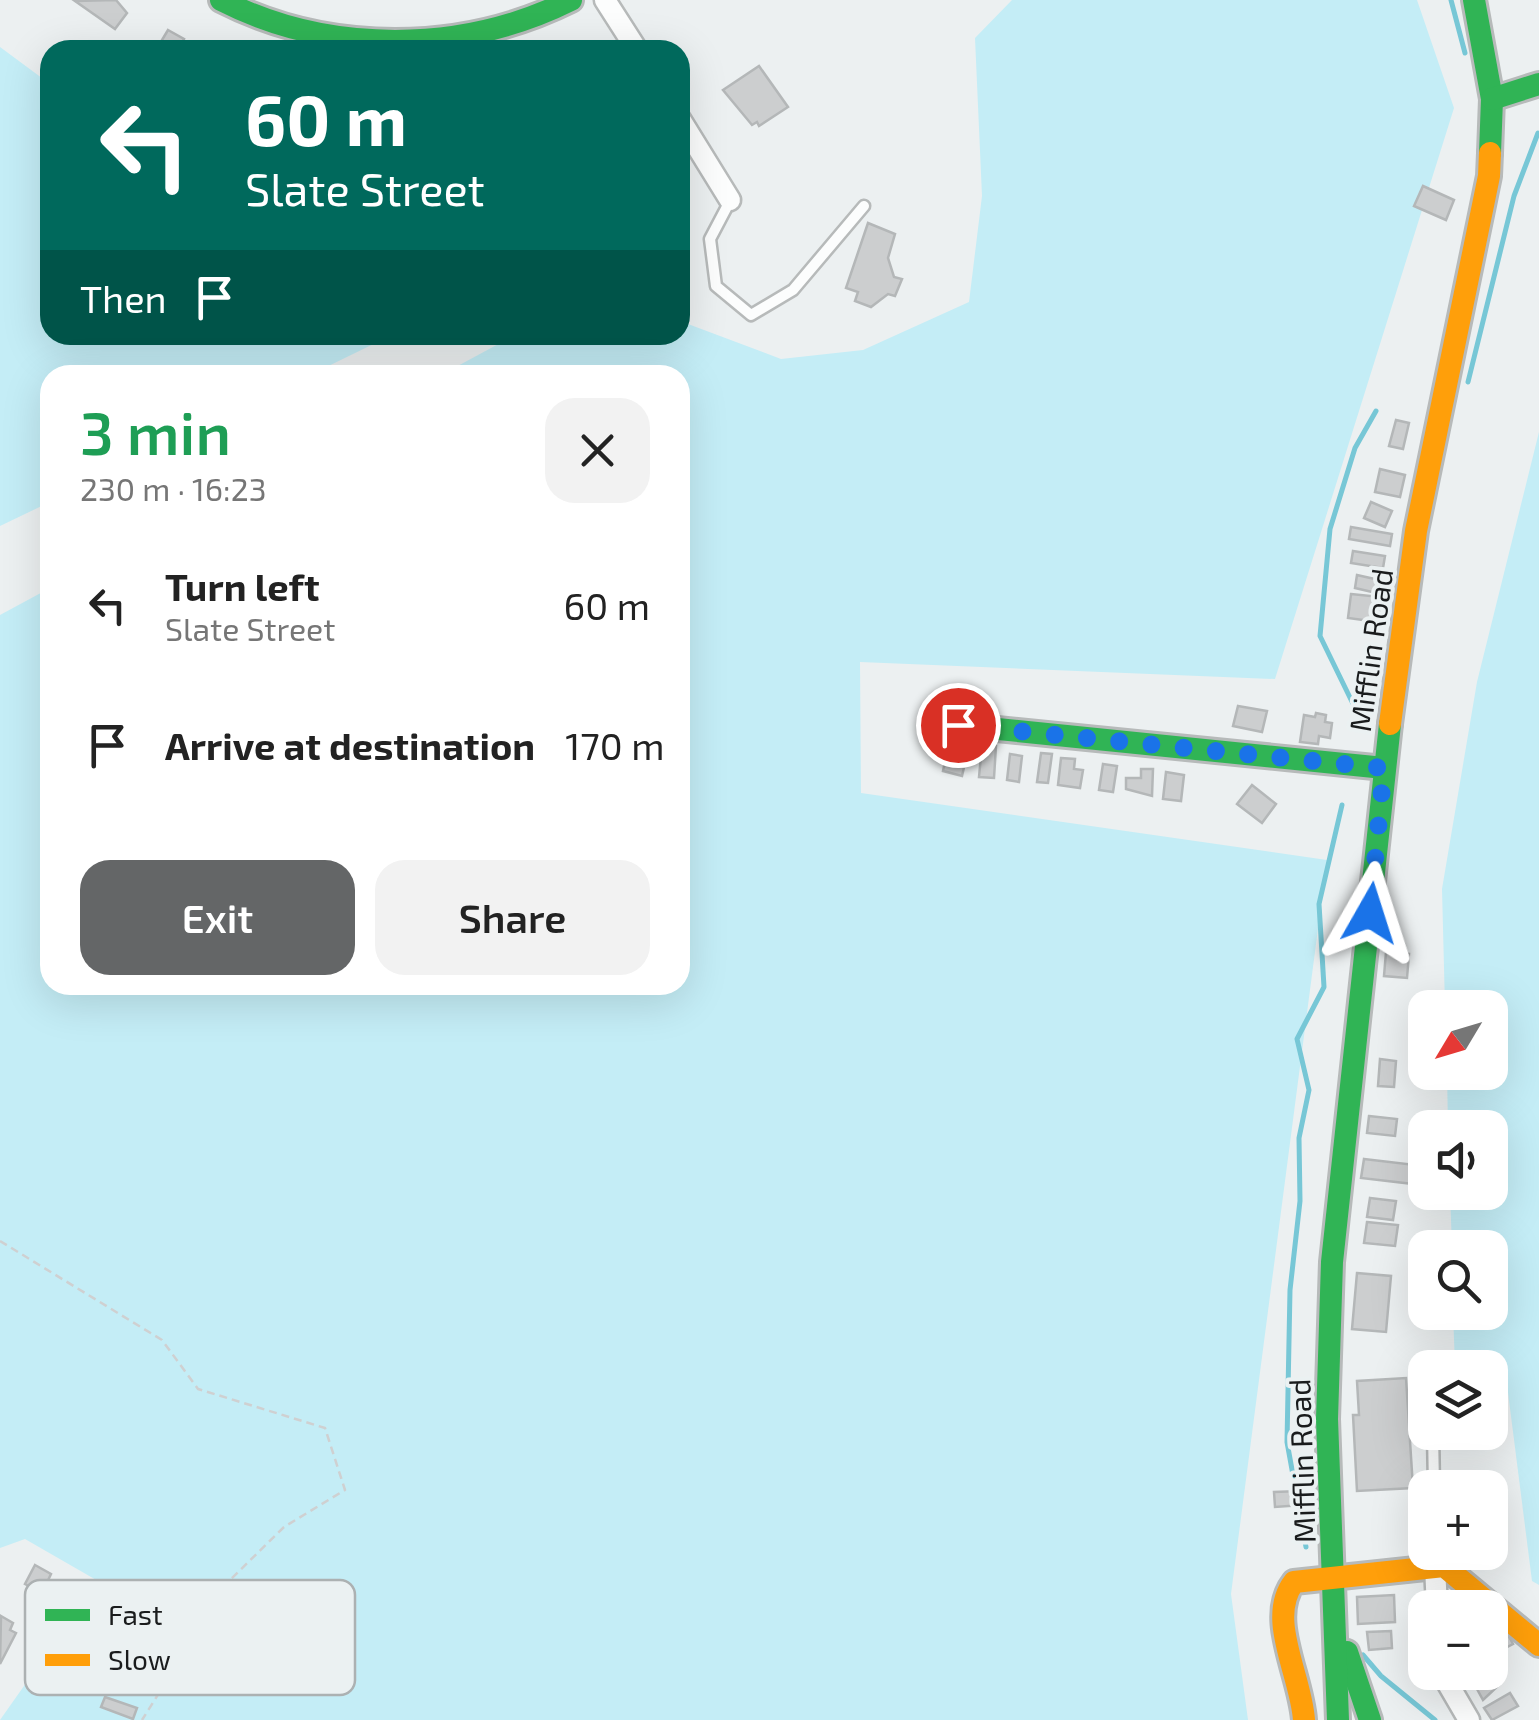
<!DOCTYPE html>
<meta charset="utf-8">
<style>
:root{--surface:#fff;--page:#f2f2f2;--text:#222;--muted:#767676;--accent:#646667}
body{margin:0;font-family:"Exo 2",sans-serif;background:var(--page);color:var(--text);height:100vh;display:flex;flex-direction:column;font-size:38px;white-space:nowrap}
*{box-sizing:border-box;margin:0}
p{font-size:32px;color:var(--muted)}
.icon{flex:none;width:55px;height:55px;fill:none;stroke:currentColor;stroke-width:2;stroke-linecap:round;stroke-linejoin:round}
.map{position:relative;flex:1;overflow:hidden}
.side{position:absolute;left:40px;top:365px;width:650px;height:630px;display:flex;flex-direction:column;background:var(--surface);border-radius:30px;box-shadow:0 10px 40px #0002}
.side>*{flex:none}
.top-card{position:absolute;left:40px;top:40px;width:650px;height:305px;border-radius:30px;box-shadow:0 10px 40px #0002;background:#00695c;color:#fff;overflow:hidden}
.needle{width:65px;rotate:232deg}
.fabs{position:absolute;left:1408px;top:990px;display:grid;gap:20px}
.fabs a{display:grid;place-items:center;width:100px;height:100px;border-radius:20px;background:var(--surface);box-shadow:0 10px 40px #0002;font-size:50px}
.pin{position:absolute;display:grid;place-items:center;width:85px;height:85px;color:#fff;margin:-42px;border:5px solid #fff;border-radius:50%;box-shadow:0 2px 10px #0007}
.me{position:absolute;width:110px;margin:-55px;rotate:6deg;stroke-linejoin:round;filter:drop-shadow(0 0 8px #0008)}
.turn{display:flex;align-items:center;gap:35px;height:210px;padding:0 40px;font-size:45px}
.turn .icon{width:130px;height:130px;stroke-width:2.5}
.turn b{display:block;font-size:70px;line-height:85px}
.then{display:flex;align-items:center;height:95px;padding:0 40px;background:#0003;gap:20px;font-size:38px}
.round{display:grid;place-items:center;flex:none;width:105px;height:105px;border-radius:30px;background:var(--page)}
.summary{display:flex;align-items:center;justify-content:space-between;height:170px;padding:0 40px}
h1{font-size:60px;font-weight:600;line-height:75px;color:#1e9e55}
.primary-button{display:flex;gap:20px;margin-top:auto;padding:20px 40px}
.primary-button a{flex:1;height:115px;border-radius:30px;background:var(--accent);color:#fff;font-size:40px;font-weight:600;line-height:115px;text-align:center}
.primary-button a+a{background:var(--page);color:var(--text)}
ul{padding:0;list-style:none}
li{display:flex;align-items:center;gap:30px;height:140px;padding:0 40px}
li div{flex:1}
li b{display:block;font-size:38px}
li em{font-style:normal}
.map>svg:first-child{display:block}
.green{fill:#c4edf6}
.lines{fill:none;stroke-linecap:round;stroke-linejoin:round}
.stream{stroke:#77c7d6;stroke-width:5}
.building{fill:#cccecf;stroke:#b4b7b8;stroke-width:2.5}
.lane-casing{stroke:#b7baba;stroke-width:15}
.street-casing{stroke:#b7baba;stroke-width:25}
.fast-casing{stroke:#b7baba;stroke-width:28}
.slow-casing{stroke:#b7baba;stroke-width:28}
.path{stroke:#cfd0d1;stroke-width:2.5;stroke-dasharray:8 5;stroke-linecap:butt}
.lane{stroke:#fcfdfd;stroke-width:10}
.street{stroke:#fcfdfd;stroke-width:20}
.fast{stroke:#30b455;stroke-width:22}
.slow{stroke:#ff9f0a;stroke-width:22}
.route{stroke:#1a73e8;stroke-width:18;stroke-dasharray:0 32.4}
.labels{text-anchor:middle;dominant-baseline:central;stroke-width:8;stroke-linejoin:round;paint-order:stroke}
.street-label{font-size:30px;fill:#1a1c1d;stroke:#ebf1f2}
.key{fill:#ebf1f2;stroke:#acb1b2;stroke-width:2.5}
.key-label{font-size:28px;fill:#1a1c1d}
</style>
<div class="map">
<svg width="1539" height="1720" viewBox="0 0 1539 1720">
<rect width="100%" height="100%" fill="#ecf0f1"/>
<g class="green">
<polygon points="1012,0 1417,0 1454,108 1275,679 860,662 861,793 1327,860 1231,1594 1248,1720 0,1720 98,1581 25,1539 0,1548 0,615 50,588 50,985 680,985 680,375 441,375 515,335 680,335 680,321 781,359 863,350 969,302 982,196 975,38"/>
<polygon points="0,47 50,84 50,335 392,335 310,375 50,375 50,502 0,526"/>
<polygon points="1539,432 1539,1585 1532,1581 1505,1369 1455,1365 1453,1313 1490,1312 1490,1248 1452,1247 1450,1193 1490,1192 1490,1128 1448,1127 1447,1073 1490,1072 1490,1008 1445,1007 1442,889 1477,682"/>
</g>
<g class="lines">
<g class="stream">
<polyline points="1451,0 1465,53"/>
<polyline points="1468,382 1514,196 1538,133"/>
<polyline points="1357,712 1320,636 1330,529 1355,448 1376,411"/>
<polyline points="1306,1547 1287,1442 1290,1290 1300,1201 1299,1138 1309,1090 1297,1039 1324,987 1319,904 1342,805"/>
<polyline points="1363,1655 1381,1676 1435,1720"/>
</g>
</g>
<g class="building">
<polygon points="116,0 127,13 115,29 75,1"/>
<polygon points="168,30 184,39 181,44 192,50 156,50"/>
<polygon points="759,66 788,107 759,126 757,122 752,125 723,90"/>
<polygon points="1423,186 1454,200 1446,220 1414,206"/>
<polygon points="868,223 895,234 888,258 894,277 902,279 895,296 888,294 871,307 855,301 858,292 846,288"/>
<polygon points="1396,420 1409,423 1403,449 1389,446"/>
<polygon points="1380,469 1405,475 1400,497 1375,492"/>
<polygon points="1371,502 1392,511 1385,527 1364,518"/>
<polygon points="1351,527 1392,534 1390,546 1349,539"/>
<polygon points="1353,551 1385,556 1383,568 1351,563"/>
<polygon points="1357,575 1388,582 1385,595 1355,588"/>
<polygon points="1351,594 1381,597 1378,622 1348,618"/>
<polygon points="1238,706 1267,711 1262,732 1233,726"/>
<polygon points="1316,713 1326,715 1325,722 1332,723 1330,738 1319,736 1318,744 1300,742 1304,715 1315,717"/>
<polygon points="982,745 996,746 994,778 979,777"/>
<polygon points="956,747 968,750 962,776 943,771 945,761 953,762"/>
<polygon points="1041,753 1052,754 1048,783 1037,782"/>
<polygon points="1010,754 1022,756 1019,782 1007,780"/>
<polygon points="1061,758 1075,759 1074,769 1083,770 1080,788 1058,785"/>
<polygon points="1103,764 1117,766 1113,792 1099,790"/>
<polygon points="1141,769 1153,769 1152,796 1126,789 1126,778 1141,778"/>
<polygon points="1166,772 1184,775 1181,801 1163,799"/>
<polygon points="1252,785 1276,804 1262,823 1237,804"/>
<polygon points="1386,952 1409,954 1407,978 1384,976"/>
<polygon points="1380,1059 1396,1061 1394,1087 1378,1086"/>
<polygon points="1369,1116 1397,1119 1395,1136 1367,1133"/>
<polygon points="1364,1159 1424,1166 1422,1185 1361,1178"/>
<polygon points="1370,1198 1396,1201 1393,1220 1367,1217"/>
<polygon points="1367,1222 1398,1225 1395,1246 1364,1243"/>
<polygon points="1357,1273 1391,1276 1386,1332 1352,1329"/>
<polygon points="1406,1378 1413,1488 1357,1491 1353,1415 1359,1415 1357,1381"/>
<polygon points="1301,1491 1302,1505 1275,1507 1274,1492"/>
<polygon points="35,1565 51,1574 42,1593 25,1584"/>
<polygon points="1394,1595 1395,1622 1358,1624 1357,1597"/>
<polygon points="1,1616 13,1623 10,1630 16,1633 0,1664"/>
<polygon points="1391,1631 1392,1648 1369,1650 1367,1632"/>
<polygon points="1506,1631 1513,1644 1490,1656 1490,1640"/>
<polygon points="1480,1672 1487,1678 1494,1674 1500,1684 1483,1700 1471,1678"/>
<polygon points="1510,1693 1518,1706 1492,1720 1484,1708"/>
<polygon points="105,1697 137,1708 133,1719 101,1707"/>
</g>
<g class="lines">
<defs>
<g id="lane">
<polyline points="730,201 710,239 716,286 751,315 793,290 864,206"/>
<polyline points="1433,1432 1434,1488"/>
</g>
<g id="street">
<polyline points="605,0 637,50"/>
<polyline points="680,119 730,200"/>
<polyline points="1435,1566 1437,1608"/>
<polyline points="1441,1672 1469,1720"/>
</g>
<g id="fast">
<path d="M221,0C328,55 463,54 571,0"/>
<polyline points="1474,0 1492,99 1490,153"/>
<polyline points="1492,99 1539,84"/>
<polyline points="958,725 1384,768"/>
<polyline points="1347,1652 1370,1720"/>
<polyline points="1338,1720 1327,1419 1332,1262 1390,724"/>
</g>
<g id="slow">
<polyline points="1390,724 1416,531 1489,176 1490,153"/>
<path d="M1304,1720C1301,1675 1266,1618 1294,1582L1444,1566L1539,1645"/>
</g>
</defs>
<use href="#lane" class="lane-casing"/>
<use href="#street" class="street-casing"/>
<use href="#fast" class="fast-casing"/>
<use href="#slow" class="slow-casing"/>
<polyline class="path" points="0,1241 162,1340 198,1389 325,1428 345,1490 284,1527 230,1580 142,1720"/>
<use href="#lane" class="lane"/>
<use href="#street" class="street"/>
<use href="#fast" class="fast"/>
<use href="#slow" class="slow"/>
</g>
<g class="lines">
<polyline class="route" points="958,725 1384,768 1370,913"/>
</g>
<g class="labels">
<g class="street-label">
<text transform="translate(1370 650) rotate(-82)">Mifflin Road</text>
<text transform="translate(1301 1461) rotate(-92)">Mifflin Road</text>
</g>
</g>
<rect x="25" y="1580" width="330" height="115" rx="15" class="key"/>
<rect x="45" y="1609" width="45" height="12" fill="#30b455"/>
<rect x="45" y="1654" width="45" height="12" fill="#ff9f0a"/>
<g class="key-label">
<text x="108" y="1625">Fast</text>
<text x="108" y="1670">Slow</text>
</g>
</svg>
<div class="fabs">
<a><svg class="needle" viewBox="-14 -14 28 28"><path d="M0-13l5 13h-10z" fill="#e53935"/><path d="M0 13l5-13h-10z" fill="#767676"/></svg></a>
<a><svg class="icon" aria-label="sound" viewBox="0 0 24 24"><path d="M4 9h4l5-4v14l-5-4H4zM17 9q2 3 0 6"/></svg></a>
<a><svg class="icon" aria-label="search" viewBox="0 0 24 24"><circle cx="10" cy="10" r="6"/><path d="M15 15l6 6"/></svg></a>
<a><svg class="icon" aria-label="layers" viewBox="0 0 24 24"><path d="M12 4l9 5-9 5-9-5zM3 14l9 5 9-5"/></svg></a>
<a>+</a>
<a>−</a>
</div>
<div class="pin" style="left:958px;top:725px;background:#d93025"><svg class="icon" aria-label="arrive" viewBox="0 0 24 24"><path d="M6 21V4h12l-3 4 3 4H6"/></svg></div>
<svg class="me" style="left:1370px;top:913px" viewBox="-20 -20 40 40"><path d="M0-17L14 15 0 8-14 15z" fill="#1a73e8" stroke="#fff" stroke-width="4"/></svg>
<div class="top-card">
<div class="turn"><svg class="icon" aria-label="left" viewBox="0 0 24 24"><path d="M17 20v-9H6M10 6l-5 5 5 5"/></svg><div><b>60 m</b>Slate Street</div></div>
<div class="then">Then<svg class="icon" aria-label="arrive" viewBox="0 0 24 24"><path d="M6 21V4h12l-3 4 3 4H6"/></svg></div>
</div>
<section class="side">
<div class="summary"><div><h1>3 min</h1><p>230 m · 16:23</p></div><a class="round"><svg class="icon" aria-label="close" viewBox="0 0 24 24"><path d="M6 6l12 12M18 6L6 18"/></svg></a></div>
<ul>
<li><svg class="icon" aria-label="left" viewBox="0 0 24 24"><path d="M17 20v-9H6M10 6l-5 5 5 5"/></svg><div><b>Turn left</b><p>Slate Street</p></div><em>60 m</em></li>
<li><svg class="icon" aria-label="arrive" viewBox="0 0 24 24"><path d="M6 21V4h12l-3 4 3 4H6"/></svg><div><b>Arrive at destination</b></div><em>170 m</em></li>
</ul>
<div class="primary-button"><a>Exit</a><a>Share</a></div>
</section>
</div>
